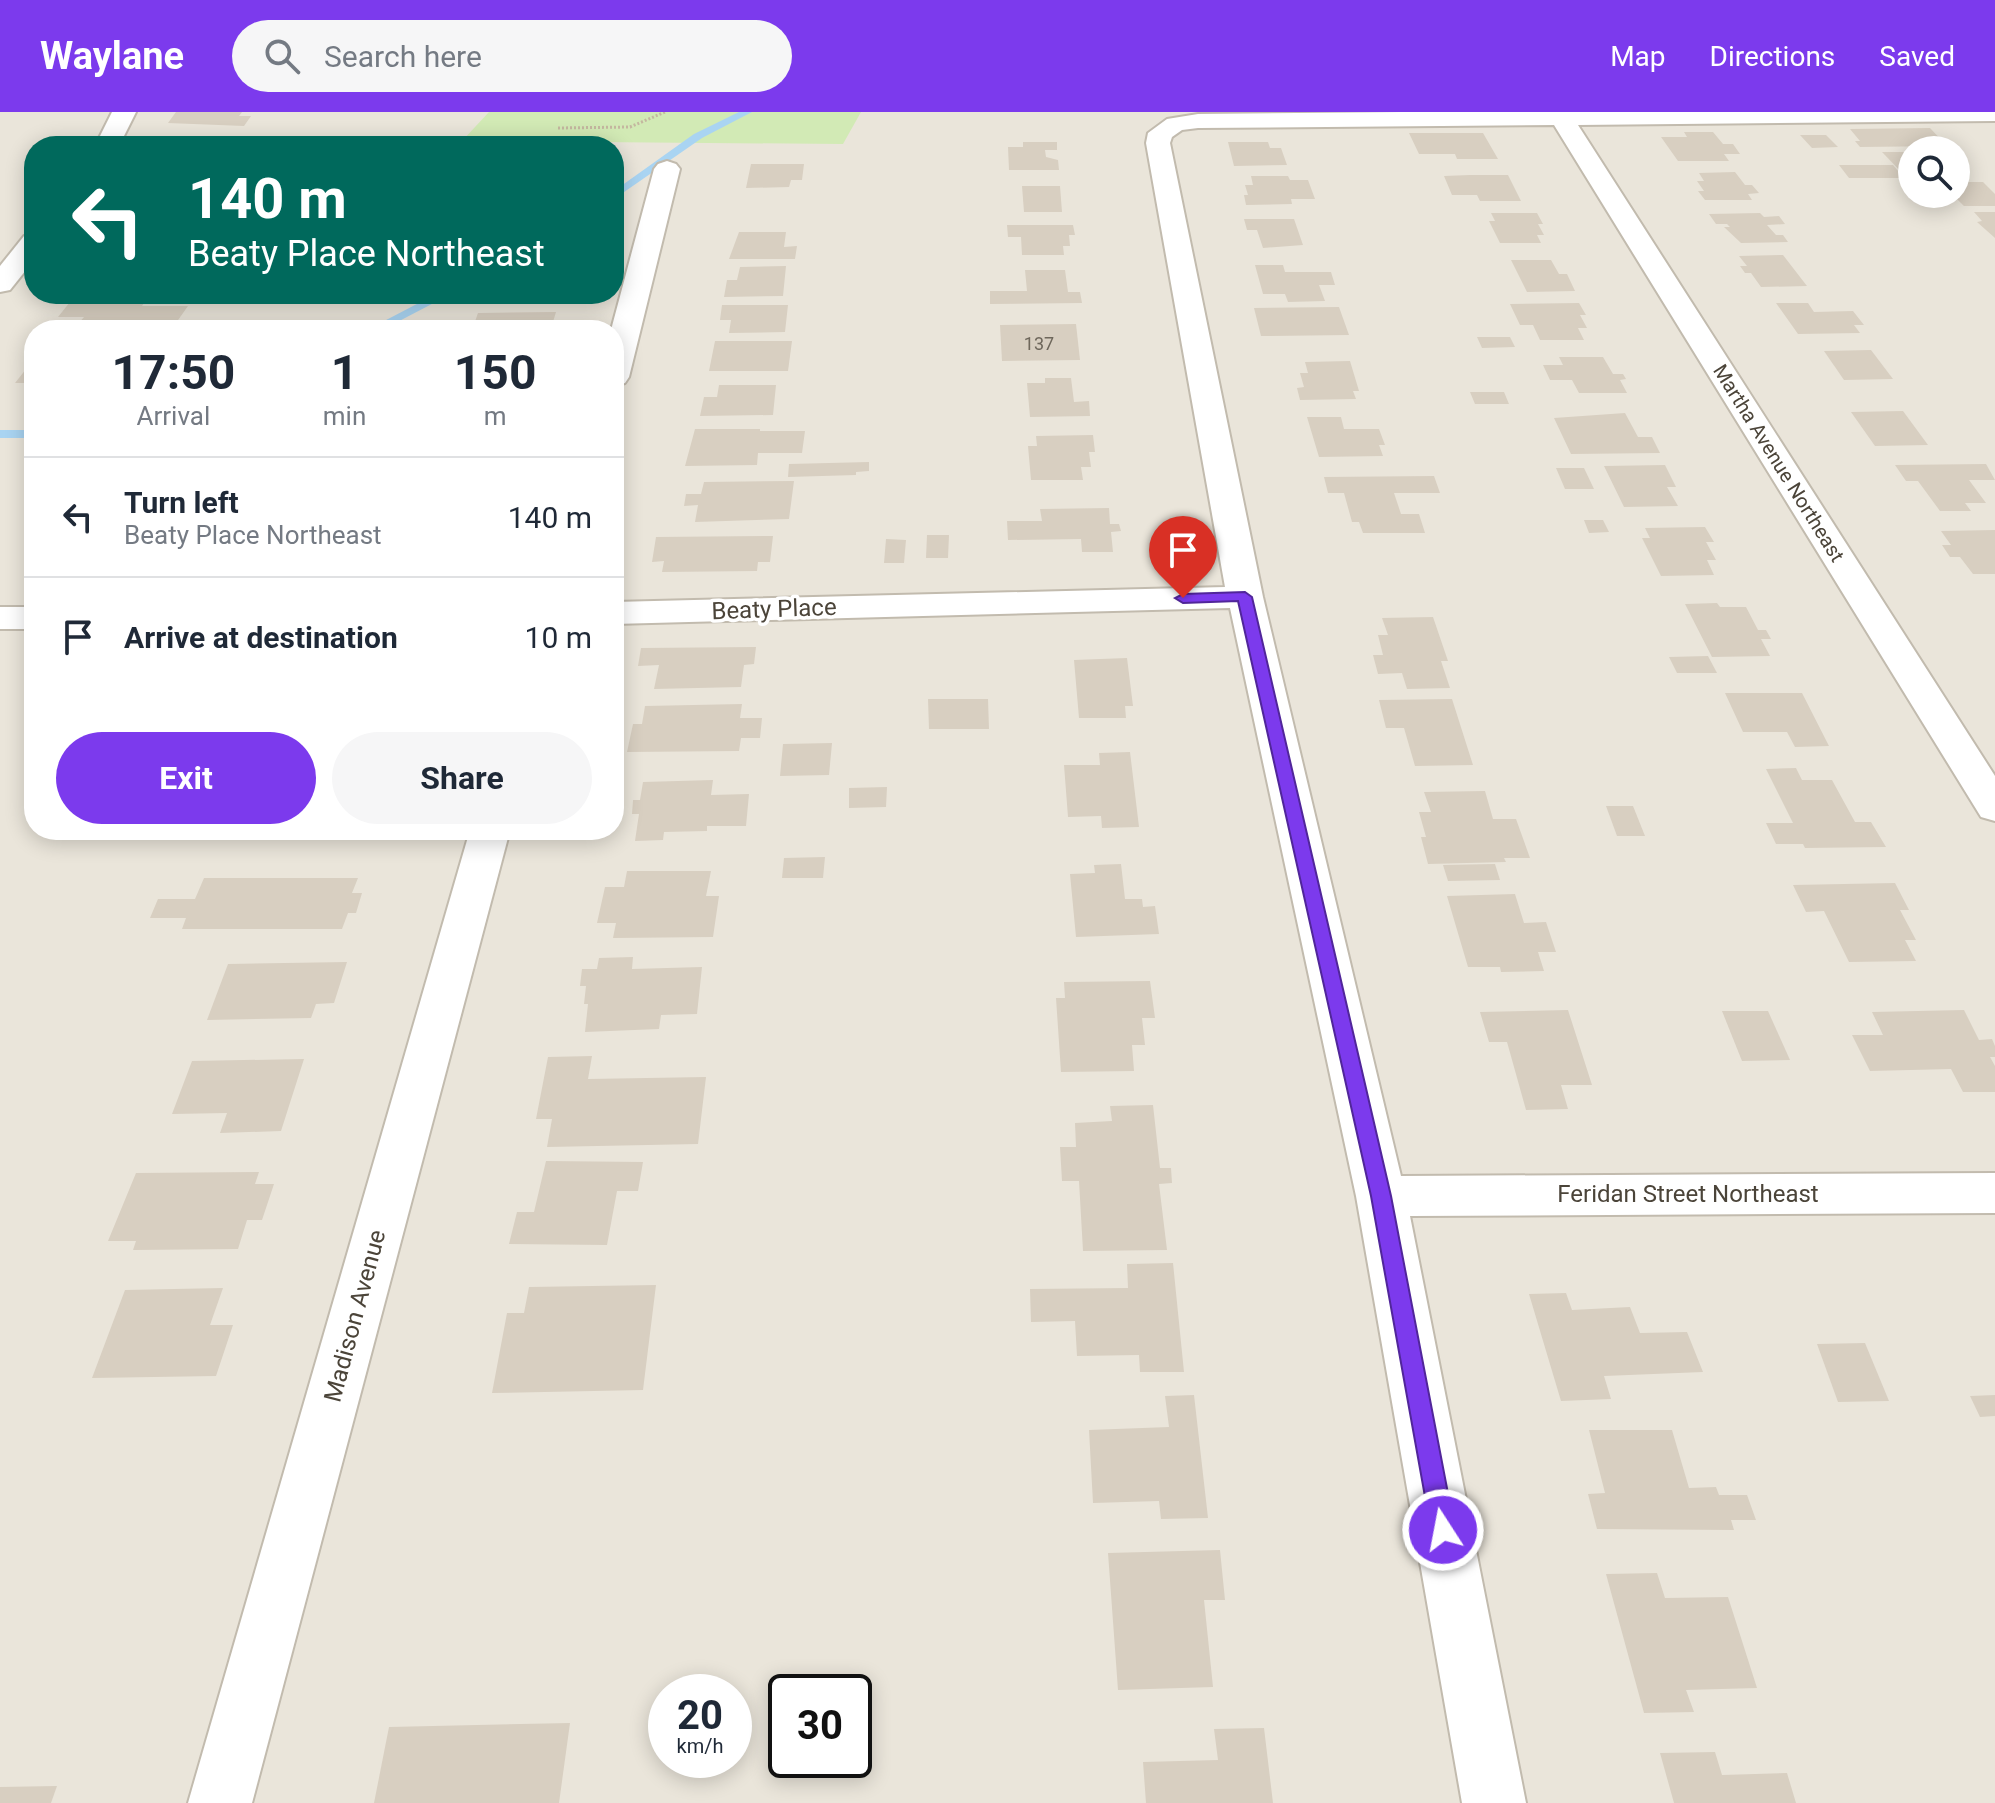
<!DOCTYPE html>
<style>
:root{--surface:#fff;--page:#f6f6f7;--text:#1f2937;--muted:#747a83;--line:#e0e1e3;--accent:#7c3aed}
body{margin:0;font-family:Roboto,sans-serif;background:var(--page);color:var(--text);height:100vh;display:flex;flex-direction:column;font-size:30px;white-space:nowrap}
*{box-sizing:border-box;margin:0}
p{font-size:26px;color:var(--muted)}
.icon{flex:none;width:44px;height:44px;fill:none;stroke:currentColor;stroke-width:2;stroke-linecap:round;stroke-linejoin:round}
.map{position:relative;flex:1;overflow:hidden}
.sheet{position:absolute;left:24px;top:208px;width:600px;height:520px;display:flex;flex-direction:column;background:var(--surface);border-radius:32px;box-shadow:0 4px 20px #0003}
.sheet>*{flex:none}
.banner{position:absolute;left:24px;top:24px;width:600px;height:168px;border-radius:32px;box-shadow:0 4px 20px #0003;background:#00695c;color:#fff;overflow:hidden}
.tools{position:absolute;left:1898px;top:24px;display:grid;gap:16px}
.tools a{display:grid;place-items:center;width:72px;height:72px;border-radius:50%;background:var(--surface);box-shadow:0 4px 20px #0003;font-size:40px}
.speed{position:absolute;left:648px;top:1562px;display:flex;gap:16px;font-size:40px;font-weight:700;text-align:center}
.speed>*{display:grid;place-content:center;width:104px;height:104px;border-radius:50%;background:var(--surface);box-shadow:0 4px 20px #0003;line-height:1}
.speed small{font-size:20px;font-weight:400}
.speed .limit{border:4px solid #111;border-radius:12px;background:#fff;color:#111}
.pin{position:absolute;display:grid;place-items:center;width:68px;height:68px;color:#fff;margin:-82px -34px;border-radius:50% 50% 50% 0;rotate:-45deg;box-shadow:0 0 8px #0007}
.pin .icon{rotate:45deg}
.me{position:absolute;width:88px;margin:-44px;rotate:349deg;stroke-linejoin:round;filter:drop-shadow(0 0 6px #0008)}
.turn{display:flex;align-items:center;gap:28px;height:168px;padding:0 32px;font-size:36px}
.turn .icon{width:104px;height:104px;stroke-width:2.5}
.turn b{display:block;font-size:56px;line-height:68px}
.eta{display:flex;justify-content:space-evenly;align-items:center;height:136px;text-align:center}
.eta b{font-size:48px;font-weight:700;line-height:56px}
.action{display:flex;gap:16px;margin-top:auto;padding:16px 32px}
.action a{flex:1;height:92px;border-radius:48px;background:var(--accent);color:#fff;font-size:32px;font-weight:700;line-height:92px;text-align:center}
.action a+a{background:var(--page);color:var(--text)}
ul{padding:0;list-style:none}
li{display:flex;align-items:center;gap:24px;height:120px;padding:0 32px;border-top:2px solid var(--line)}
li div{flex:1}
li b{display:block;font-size:30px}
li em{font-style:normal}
header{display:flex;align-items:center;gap:48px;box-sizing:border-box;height:112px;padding:0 40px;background:var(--accent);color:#fff}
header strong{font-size:38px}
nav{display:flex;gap:44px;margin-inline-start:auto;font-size:28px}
.search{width:560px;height:72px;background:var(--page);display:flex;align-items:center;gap:20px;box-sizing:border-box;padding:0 28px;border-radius:44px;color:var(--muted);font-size:30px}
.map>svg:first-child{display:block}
.residential{fill:#eae5da;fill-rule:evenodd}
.green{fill:#d2eab5}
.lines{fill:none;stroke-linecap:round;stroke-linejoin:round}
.stream{fill:#a9d4f2;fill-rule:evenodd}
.building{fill:#d8cfc1}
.street-casing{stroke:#c2bbae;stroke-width:4}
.path{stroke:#c4b79f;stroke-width:3;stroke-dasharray:2 2;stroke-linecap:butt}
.street{fill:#fff;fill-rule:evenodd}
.route{fill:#7c3aed;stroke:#51269a;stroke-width:2}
.labels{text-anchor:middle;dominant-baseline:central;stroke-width:7;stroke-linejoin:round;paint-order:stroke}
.far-number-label{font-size:18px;fill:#6e675b}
.far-street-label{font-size:20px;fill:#4b4439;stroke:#fff}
.street-label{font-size:24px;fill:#4b4439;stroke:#fff}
</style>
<header>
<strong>Waylane</strong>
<div class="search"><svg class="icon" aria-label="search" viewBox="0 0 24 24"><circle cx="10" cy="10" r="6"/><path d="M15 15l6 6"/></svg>Search here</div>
<nav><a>Map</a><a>Directions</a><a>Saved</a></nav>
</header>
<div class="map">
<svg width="1995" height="1691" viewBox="0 0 1995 1691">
<rect width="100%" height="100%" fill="#f6f3ec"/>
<path class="residential" d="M0,0H1995V1691H0ZM34,34H614V182H34ZM1912,38H1956V82H1912ZM34,218H614V718H34ZM666,1580H734V1648H666ZM786,1580H854V1648H786Z"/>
<polygon class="green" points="489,0 861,0 843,32 462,29"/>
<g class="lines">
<g class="stream">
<polygon points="739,0 752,0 702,26 614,87 614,79 694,22"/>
<polygon points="436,182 451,182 382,218 367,218"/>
<rect x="0" y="318" width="34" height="8"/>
</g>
</g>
<g class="building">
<polygon points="176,0 242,0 239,4 251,4 244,14 168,11"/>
<polygon points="1930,16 1947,34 1860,35 1855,29 1860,29 1850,17"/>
<polygon points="1684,20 1713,20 1723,32 1733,32 1740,42 1724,42 1729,49 1678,49 1661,25 1687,25"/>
<polygon points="1409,21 1483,21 1498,47 1457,47 1455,42 1419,42"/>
<polygon points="1800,23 1826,23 1838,35 1812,36"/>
<polygon points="166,28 266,28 261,34 161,34"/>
<polygon points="1023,30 1057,30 1057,38 1045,38 1046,45 1058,48 1059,58 1009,58 1008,35 1023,35"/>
<polygon points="1228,30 1268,30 1270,36 1281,36 1287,53 1234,54"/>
<polygon points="1882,40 1912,40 1912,66 1907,66"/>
<polygon points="751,52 804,52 802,68 791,68 789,75 746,76"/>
<polygon points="1839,53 1893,53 1904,66 1849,66"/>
<polygon points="1735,60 1745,73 1752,73 1759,81 1748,82 1752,88 1705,88 1698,79 1704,79 1697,69 1704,69 1699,61"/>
<polygon points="1470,63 1508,63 1521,89 1480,89 1477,83 1452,83 1444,64"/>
<polygon points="1251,64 1288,64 1290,68 1308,68 1315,87 1291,87 1292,92 1246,93 1244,83 1248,83 1245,73 1253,73"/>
<polygon points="1956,70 1983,70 1995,82 1995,94 1964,94 1952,82 1956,82"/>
<polygon points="1022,74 1060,74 1062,100 1024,100"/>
<polygon points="1974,100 1995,100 1995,126 1977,110 1982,109"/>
<polygon points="1491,101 1537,101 1543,112 1538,112 1544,123 1537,123 1541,131 1500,131 1489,109 1495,109"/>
<polygon points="1760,101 1764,105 1779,104 1785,112 1767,113 1776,123 1783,123 1788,130 1741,131 1724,115 1730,115 1727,112 1716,112 1709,102"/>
<polygon points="1244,107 1294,107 1303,133 1263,136 1257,118 1247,118"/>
<polygon points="1007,113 1073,113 1075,123 1069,123 1070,134 1063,134 1064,143 1022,143 1021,125 1008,125"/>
<polygon points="739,120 786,120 784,135 797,134 795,147 729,147"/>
<polygon points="1783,143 1807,174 1761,175 1751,161 1745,161 1740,154 1747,154 1739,144"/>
<polygon points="1511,148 1551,148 1559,162 1567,162 1575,179 1527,180"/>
<polygon points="1255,153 1283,153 1285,160 1331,160 1335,173 1319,173 1325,189 1288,190 1285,182 1263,182"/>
<polygon points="786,154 783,184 724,185 727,168 737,168 740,155"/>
<polygon points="1025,158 1065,158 1068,180 1080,180 1082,191 990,192 990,179 1027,179"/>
<polygon points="70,190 144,191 142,194 188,194 171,218 73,218 84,205 58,205"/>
<polygon points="1579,191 1586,203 1580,203 1587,216 1578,216 1584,228 1540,228 1533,213 1520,213 1510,192"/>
<polygon points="1776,191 1808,191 1814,200 1853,199 1864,213 1854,213 1860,221 1798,222"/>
<polygon points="722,193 788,193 785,220 729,221 731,208 720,208"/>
<polygon points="1339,195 1349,223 1261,224 1254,196"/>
<polygon points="556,200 553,210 558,210 555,218 472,218 478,201"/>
<polygon points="1076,212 1080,248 1002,249 1000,213"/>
<polygon points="1477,225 1510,225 1515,235 1482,236"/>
<polygon points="715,229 792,229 788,259 709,259"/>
<polygon points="1871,238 1893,267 1844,268 1824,239"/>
<polygon points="1559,245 1603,245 1613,262 1623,262 1626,267 1620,268 1627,281 1579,281 1572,268 1550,268 1543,253 1563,253"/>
<polygon points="34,247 34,271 15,271"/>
<polygon points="1350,249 1359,279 1353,279 1356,287 1300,288 1297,276 1304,275 1300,261 1308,261 1305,250"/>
<polygon points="1045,266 1071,266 1074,290 1089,289 1090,304 1030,305 1027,271 1045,271"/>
<polygon points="719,273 776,273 773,303 700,304 704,285 717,285"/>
<polygon points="1470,280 1504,280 1509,292 1475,292"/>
<polygon points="1903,299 1928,333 1875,334 1851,300"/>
<polygon points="1625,301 1638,325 1652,325 1660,341 1571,342 1554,306"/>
<polygon points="1307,305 1341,305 1344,317 1379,317 1385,333 1379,333 1383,344 1319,345"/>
<polygon points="695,317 760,317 760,319 805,319 802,341 758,341 757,353 685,354"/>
<polygon points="1093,323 1095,340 1089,340 1091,355 1081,355 1083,368 1031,368 1028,334 1037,334 1036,324"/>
<polygon points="869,350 869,359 856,360 856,363 788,365 789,352"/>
<polygon points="1986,352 1995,368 1969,368 1986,391 1965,391 1971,399 1940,399 1918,369 1906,369 1895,353"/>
<polygon points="1665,353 1676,375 1667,375 1678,394 1624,395 1604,354"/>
<polygon points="1556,356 1584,356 1594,377 1565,377"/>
<polygon points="1434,364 1440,381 1394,381 1401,402 1419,402 1425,421 1363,421 1359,410 1352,410 1344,381 1328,381 1324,365"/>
<polygon points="794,369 789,407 695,410 698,393 684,394 686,382 701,382 704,370"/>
<polygon points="1109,396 1110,412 1119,412 1121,419 1111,420 1113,440 1082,440 1081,427 1008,428 1007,409 1042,409 1040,397"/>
<polygon points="1584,408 1603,408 1609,420 1589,421"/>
<polygon points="1705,415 1714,430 1706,430 1716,448 1707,448 1714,463 1661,464 1642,426 1650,426 1645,416"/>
<polygon points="1995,418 1995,462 1973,462 1960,445 1950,445 1942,433 1951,433 1941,419"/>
<polygon points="927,423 949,423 948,446 926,446"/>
<polygon points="773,424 770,450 758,450 757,459 662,460 664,449 652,450 656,425"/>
<polygon points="886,427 906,428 904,451 884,451"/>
<polygon points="1717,491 1720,495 1746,495 1758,518 1766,518 1771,527 1761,527 1770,544 1712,545 1685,492"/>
<polygon points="1433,505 1448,549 1441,549 1450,576 1407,577 1402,561 1378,562 1373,543 1383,543 1378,523 1388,523 1382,506"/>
<polygon points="756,535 754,552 744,553 741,575 654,577 659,553 638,554 641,536"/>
<polygon points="1708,544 1717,561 1677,561 1669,545"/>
<polygon points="1127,546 1133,594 1125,594 1126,606 1079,606 1074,548"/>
<polygon points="1725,581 1802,581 1829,634 1795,635 1787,620 1743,620"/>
<polygon points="928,587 988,587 989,617 929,617"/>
<polygon points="1452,587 1473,653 1415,654 1404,616 1386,616 1379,588"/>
<polygon points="742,592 740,606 762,606 760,626 741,626 739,639 627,640 633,612 642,612 645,594"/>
<polygon points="832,631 829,663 780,664 783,632"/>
<polygon points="1130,640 1139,715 1102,716 1101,704 1068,705 1064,653 1100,653 1099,641"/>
<polygon points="1796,656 1802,668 1832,668 1855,710 1871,710 1886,735 1805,736 1803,732 1776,732 1766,711 1793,711 1766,657"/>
<polygon points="713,668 711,683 749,682 746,714 707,714 707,719 664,720 663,728 635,729 639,702 632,702 633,688 640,688 643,670"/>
<polygon points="887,675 886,695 849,696 849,676"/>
<polygon points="1485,679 1493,707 1516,707 1530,746 1504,746 1506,750 1428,752 1421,725 1426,725 1419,700 1431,700 1424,680"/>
<polygon points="1606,694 1633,694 1645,724 1617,724"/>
<polygon points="825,745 823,766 782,766 784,746"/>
<polygon points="1121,752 1125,787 1142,787 1143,795 1155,794 1159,822 1076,825 1070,762 1095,761 1094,753"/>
<polygon points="1495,752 1500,768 1448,769 1443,753"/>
<polygon points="627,759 711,759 706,784 719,784 713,825 613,826 616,811 597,811 605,775 624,775"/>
<polygon points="204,766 358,766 352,781 362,781 356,801 348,801 342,817 182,817 186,806 150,806 158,787 195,787"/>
<polygon points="1895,771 1909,798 1900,798 1916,828 1905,828 1916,849 1849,850 1824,799 1806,800 1793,773"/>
<polygon points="1515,782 1524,811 1546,810 1556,840 1538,840 1544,859 1501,860 1500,855 1468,855 1447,784"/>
<polygon points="633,845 632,857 702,855 697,902 661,903 659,917 585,920 588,892 584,892 586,874 580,874 582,857 597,857 599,846"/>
<polygon points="347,850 334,891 316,892 311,906 207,908 228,852"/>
<polygon points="1150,869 1155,906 1142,906 1145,933 1132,933 1134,959 1061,960 1056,886 1065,886 1064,870"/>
<polygon points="1568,898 1592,973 1561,973 1568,997 1526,998 1507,930 1489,930 1480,900"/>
<polygon points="1964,898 1979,928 1992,927 1995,934 1995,945 1990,945 1995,954 1995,980 1963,980 1951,957 1870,959 1852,923 1883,923 1872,900"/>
<polygon points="1722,899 1768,899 1790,948 1742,949"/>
<polygon points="592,944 588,967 706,965 698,1032 547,1035 552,1007 536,1007 548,945"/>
<polygon points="304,947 281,1019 220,1021 227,1001 172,1002 192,949"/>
<polygon points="1153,993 1160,1056 1171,1056 1172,1071 1159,1072 1167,1138 1083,1139 1079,1069 1062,1069 1060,1035 1076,1035 1075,1011 1112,1009 1110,994"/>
<polygon points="546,1049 643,1050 638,1079 617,1079 607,1133 509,1132 517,1100 534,1100"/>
<polygon points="259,1060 255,1072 274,1072 262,1108 247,1108 238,1137 133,1138 136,1129 108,1129 136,1061"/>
<polygon points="1173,1151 1184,1260 1140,1260 1139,1243 1077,1244 1075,1209 1031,1210 1030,1177 1128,1176 1127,1152"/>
<polygon points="656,1173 643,1278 492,1281 507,1201 524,1201 529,1175"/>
<polygon points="223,1176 210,1213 233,1213 216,1264 92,1266 125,1178"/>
<polygon points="1566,1181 1572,1198 1630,1195 1640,1221 1687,1220 1703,1260 1604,1264 1611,1287 1561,1289 1529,1182"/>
<polygon points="1865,1231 1889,1289 1838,1290 1817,1232"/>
<polygon points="1194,1283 1208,1406 1161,1407 1159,1389 1093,1391 1089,1318 1169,1315 1165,1284"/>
<polygon points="1995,1283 1995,1304 1980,1305 1970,1284"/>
<polygon points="1589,1318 1672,1318 1689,1376 1716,1375 1719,1383 1747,1383 1756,1408 1731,1408 1734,1418 1597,1417 1588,1382 1605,1381"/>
<polygon points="1220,1438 1225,1488 1204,1488 1213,1575 1118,1578 1108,1441"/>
<polygon points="1657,1461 1665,1486 1728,1485 1757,1576 1686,1578 1694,1600 1644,1601 1606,1462"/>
<polygon points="570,1611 559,1691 374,1691 389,1615"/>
<polygon points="1264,1616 1273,1691 1146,1691 1143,1650 1218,1648 1214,1617"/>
<polygon points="1715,1640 1722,1663 1787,1661 1796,1691 1674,1691 1660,1641"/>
<polygon points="57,1674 51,1691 0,1691 0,1675"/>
</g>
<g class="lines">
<defs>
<g id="street">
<polygon points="112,0 136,0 119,34 95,34"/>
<polygon points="1403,0 1995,0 1995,9 1578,13 1995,664 1995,709 1981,705 1554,13 1198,16 1182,18 1172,25 1170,31 1263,485 1401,1064 1995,1061 1995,1101 1410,1104 1526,1691 1462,1691 1356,1084 1230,496 614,512 614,490 1225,475 1146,31 1148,21 1167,7 1198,2"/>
<polygon points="667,49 676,52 680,57 629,265 625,271 614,274 614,218 611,218 654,57 658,52"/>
<polygon points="34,122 34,148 10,178 0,180 0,154 24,124"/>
<rect x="0" y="495" width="34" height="22"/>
<polygon points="470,718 510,718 252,1691 188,1691"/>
</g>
</defs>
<use href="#street" class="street-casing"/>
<polyline class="path" points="558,16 630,15 665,0"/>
<use href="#street" class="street"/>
</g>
<polygon class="route" points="1245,480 1252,485 1391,1084 1455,1418 1452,1426 1443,1429 1435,1426 1431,1418 1371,1084 1238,489 1183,491 1175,486 1183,482"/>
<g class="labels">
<g class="far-number-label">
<text x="1039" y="231">137</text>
</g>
<g class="far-street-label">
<text transform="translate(1779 351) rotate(58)">Martha Avenue Northeast</text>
</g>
<g class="street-label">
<text transform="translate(774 497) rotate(-2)">Beaty Place</text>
<text x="1688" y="1082">Feridan Street Northeast</text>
<text transform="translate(355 1204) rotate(-75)">Madison Avenue</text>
</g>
</g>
</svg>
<div class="tools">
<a><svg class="icon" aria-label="search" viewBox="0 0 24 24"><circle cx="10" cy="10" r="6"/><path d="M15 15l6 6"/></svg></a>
</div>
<div class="speed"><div>20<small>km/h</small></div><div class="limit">30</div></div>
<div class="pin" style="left:1183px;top:486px;background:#d93025"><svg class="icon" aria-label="arrive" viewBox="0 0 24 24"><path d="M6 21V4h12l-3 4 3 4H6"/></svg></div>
<svg class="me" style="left:1443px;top:1418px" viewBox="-20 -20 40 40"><circle r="17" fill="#7c3aed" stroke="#fff" stroke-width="3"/><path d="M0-11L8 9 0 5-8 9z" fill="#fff"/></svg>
<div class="banner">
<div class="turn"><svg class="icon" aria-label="left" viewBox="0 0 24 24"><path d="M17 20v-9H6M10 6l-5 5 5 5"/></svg><div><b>140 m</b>Beaty Place Northeast</div></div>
</div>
<section class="sheet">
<div class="eta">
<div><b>17:50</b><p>Arrival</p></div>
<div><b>1</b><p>min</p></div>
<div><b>150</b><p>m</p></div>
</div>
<ul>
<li><svg class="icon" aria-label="left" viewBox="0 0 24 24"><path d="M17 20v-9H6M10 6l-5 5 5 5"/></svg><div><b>Turn left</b><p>Beaty Place Northeast</p></div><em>140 m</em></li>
<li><svg class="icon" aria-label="arrive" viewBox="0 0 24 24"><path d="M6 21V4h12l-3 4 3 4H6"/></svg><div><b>Arrive at destination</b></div><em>10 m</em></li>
</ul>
<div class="action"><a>Exit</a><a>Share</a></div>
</section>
</div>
